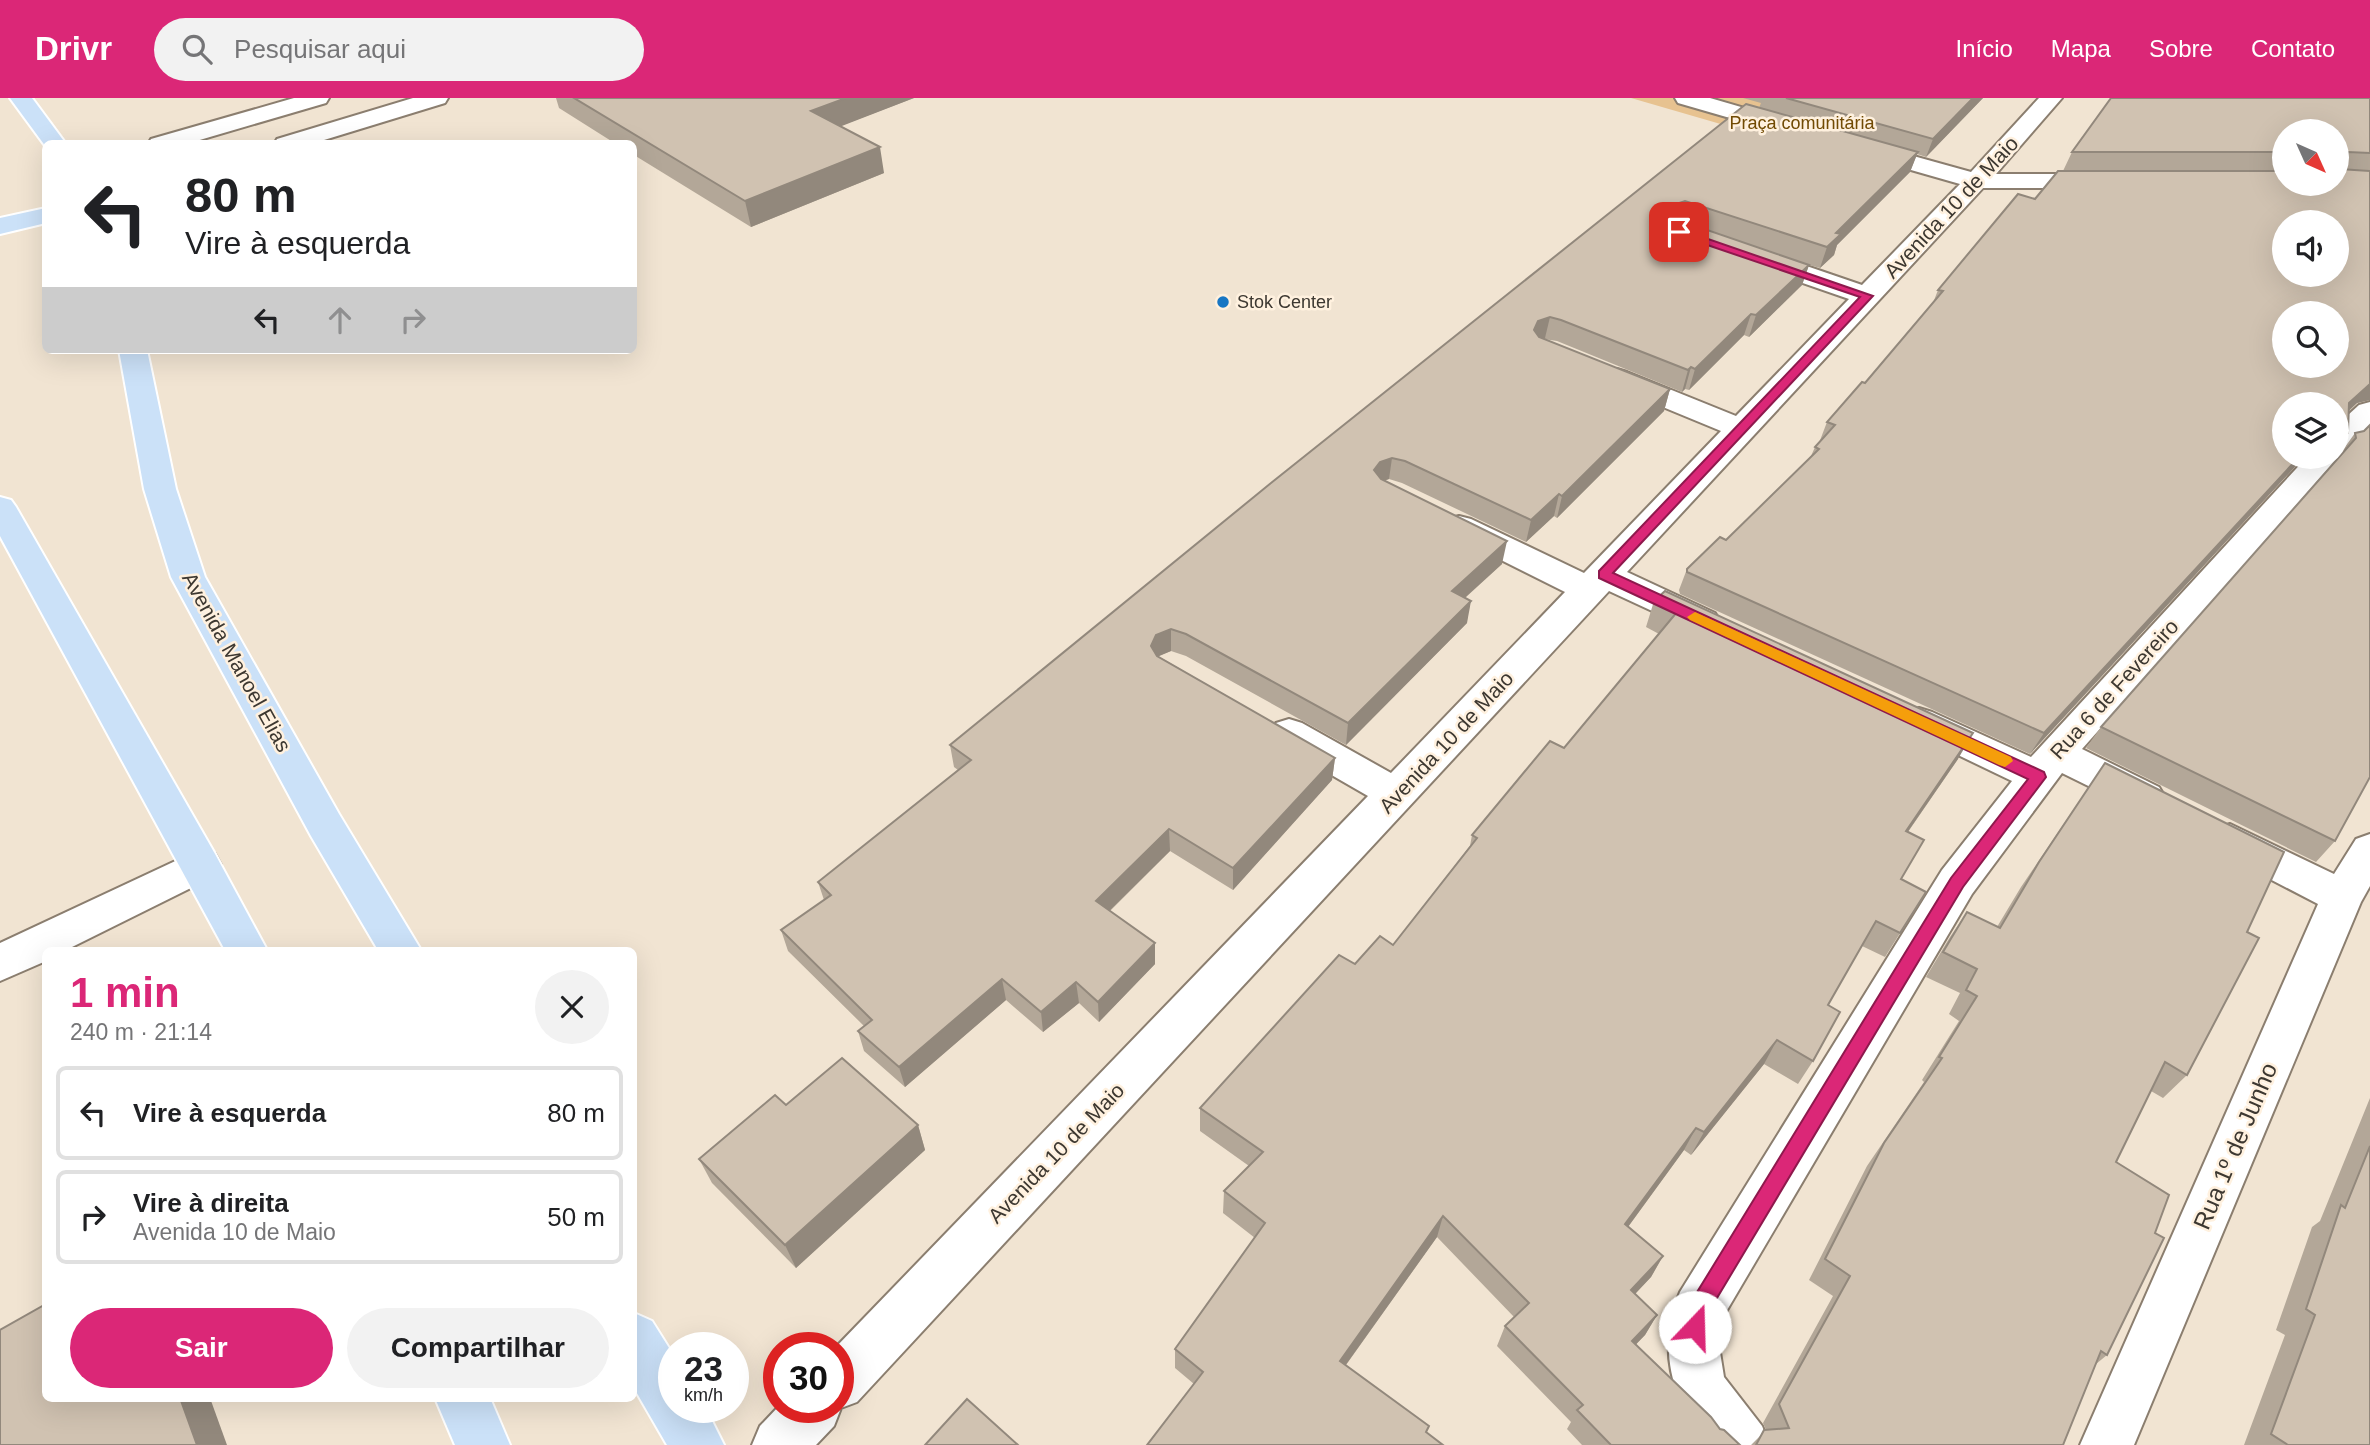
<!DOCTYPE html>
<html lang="pt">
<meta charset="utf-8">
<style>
:root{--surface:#fff;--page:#f2f2f2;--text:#202124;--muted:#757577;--line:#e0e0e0;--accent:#db2777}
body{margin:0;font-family:Helvetica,sans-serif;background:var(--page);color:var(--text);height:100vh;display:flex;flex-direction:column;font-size:26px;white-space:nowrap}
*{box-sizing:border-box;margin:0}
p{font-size:23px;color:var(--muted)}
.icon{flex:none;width:38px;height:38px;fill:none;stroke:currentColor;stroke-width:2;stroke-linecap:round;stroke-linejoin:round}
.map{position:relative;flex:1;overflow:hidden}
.drawer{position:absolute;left:42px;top:849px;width:595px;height:455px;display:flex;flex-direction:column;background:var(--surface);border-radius:10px;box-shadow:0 7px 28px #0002}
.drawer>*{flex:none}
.hud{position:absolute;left:42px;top:42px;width:595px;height:214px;border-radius:10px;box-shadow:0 7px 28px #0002;background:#fff;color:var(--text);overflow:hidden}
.needle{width:46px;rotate:135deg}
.controls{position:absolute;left:2272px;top:21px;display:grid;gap:14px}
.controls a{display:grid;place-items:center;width:77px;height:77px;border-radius:50%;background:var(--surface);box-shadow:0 7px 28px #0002;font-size:35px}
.speed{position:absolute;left:658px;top:1234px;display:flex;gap:14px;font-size:35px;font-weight:700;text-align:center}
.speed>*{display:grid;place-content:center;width:91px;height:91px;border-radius:50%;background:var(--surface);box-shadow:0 7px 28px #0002;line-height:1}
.speed small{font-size:18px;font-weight:400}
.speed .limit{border:10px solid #d22;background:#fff;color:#111}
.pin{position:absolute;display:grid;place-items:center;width:60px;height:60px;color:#fff;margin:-30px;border-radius:14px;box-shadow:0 4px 10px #0006}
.me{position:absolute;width:77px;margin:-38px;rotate:21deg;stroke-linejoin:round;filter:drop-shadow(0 0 5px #0008)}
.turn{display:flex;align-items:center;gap:24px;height:147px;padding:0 28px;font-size:32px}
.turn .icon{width:91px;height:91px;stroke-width:2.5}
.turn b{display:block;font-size:49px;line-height:60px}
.lanes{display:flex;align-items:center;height:66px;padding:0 28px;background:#0003;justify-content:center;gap:35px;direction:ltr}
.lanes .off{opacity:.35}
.round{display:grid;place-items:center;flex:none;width:74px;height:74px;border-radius:37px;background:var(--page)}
.summary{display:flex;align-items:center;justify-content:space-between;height:119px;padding:0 28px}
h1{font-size:42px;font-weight:600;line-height:52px;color:var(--accent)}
.cta{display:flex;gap:14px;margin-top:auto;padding:14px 28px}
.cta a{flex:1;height:80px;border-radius:42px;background:var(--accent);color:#fff;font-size:28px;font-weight:600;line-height:80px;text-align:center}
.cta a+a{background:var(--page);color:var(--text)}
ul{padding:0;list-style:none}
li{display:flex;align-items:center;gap:21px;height:94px;margin:0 14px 10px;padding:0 14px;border:4px solid var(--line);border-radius:10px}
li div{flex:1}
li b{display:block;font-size:26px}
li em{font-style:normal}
header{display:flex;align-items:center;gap:42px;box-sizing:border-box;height:98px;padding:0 35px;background:var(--accent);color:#fff}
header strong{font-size:33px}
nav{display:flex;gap:38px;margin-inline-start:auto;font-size:24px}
.search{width:490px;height:63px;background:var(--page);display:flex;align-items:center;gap:18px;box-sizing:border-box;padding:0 24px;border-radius:38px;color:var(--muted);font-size:26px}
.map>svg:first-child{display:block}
.green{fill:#e7c290}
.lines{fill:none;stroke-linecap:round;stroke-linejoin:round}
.minor-casing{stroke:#8b7e6f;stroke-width:4}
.major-casing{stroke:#fff;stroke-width:4}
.minor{fill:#fff;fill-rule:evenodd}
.major{fill:#cbe1f8;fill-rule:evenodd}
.wall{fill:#b3a798;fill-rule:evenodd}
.shaded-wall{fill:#92887c}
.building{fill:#d0c2b1;stroke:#92887c;stroke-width:2;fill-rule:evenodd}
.route{fill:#db2777;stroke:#8e194d;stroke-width:2}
.slow{fill:#f59e0b}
.poi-dot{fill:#1876c3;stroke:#fff1df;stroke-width:2.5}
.labels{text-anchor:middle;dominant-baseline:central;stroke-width:5;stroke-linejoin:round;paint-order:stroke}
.far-park-label{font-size:18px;fill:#714a03;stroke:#fff1df}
.far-poi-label{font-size:18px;fill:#3d3831;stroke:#fff1df;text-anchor:start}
.street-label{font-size:21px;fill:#3d3831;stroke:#fff1df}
.near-street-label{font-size:24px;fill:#3d3831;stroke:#fff1df}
</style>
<header>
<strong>Drivr</strong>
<div class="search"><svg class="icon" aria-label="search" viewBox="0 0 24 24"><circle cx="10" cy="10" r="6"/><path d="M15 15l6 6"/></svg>Pesquisar aqui</div>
<nav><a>Início</a><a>Mapa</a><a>Sobre</a><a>Contato</a></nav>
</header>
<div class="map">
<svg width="2370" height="1347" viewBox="0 0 2370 1347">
<rect width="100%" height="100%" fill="#f1e4d2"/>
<polygon class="green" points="1631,0 1801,0 1814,53"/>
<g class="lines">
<defs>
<g id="minor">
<polygon points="294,0 329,0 326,5 186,46 148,46 151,41"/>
<polygon points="413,0 448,0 445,5 311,46 274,46 277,41"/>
<polygon points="1675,0 1710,0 1793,24 1797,29 1793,34 1785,36 1678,5"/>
<polygon points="2039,0 2062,0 1996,76 2103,76 2112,78 2115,83 2112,88 2103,90 1983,90 1627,474 1715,515 1720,523 1715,531 1703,535 1691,531 1609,493 857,1304 841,1310 834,1328 816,1347 752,1347 760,1328 779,1308 838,1309 838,1250 835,1250 1368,698 1276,645 1270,635 1276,625 1289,621 1302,625 1391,675 1565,494 1447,435 1443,428 1447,421 1459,418 1471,421 1584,475 1721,333 1607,286 1602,280 1607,274 1617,271 1627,274 1736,318 1849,201 1748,166 1744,160 1748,154 1757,152 1766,154 1862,187 1960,86 1855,56 1851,51 1855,46 1863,44 1971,74"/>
<polygon points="2370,304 2370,329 2347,352 2336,354 2336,328 2359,307"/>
<path d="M2336,354L2339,359L2335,366L2082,651L2159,689L2165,699L2159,709L2145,714L2131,709L2062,675L1972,796L1723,1219L1720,1254L1724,1279L1762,1328L1770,1347H1707C1671,1301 1657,1249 1680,1194L1942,772L2012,683L1906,632L1900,623L1906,614L1919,610L1932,614L2031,659L2307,359H2336Z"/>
<polygon points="2230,726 2334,776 2356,741 2370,736 2370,788 2361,804 2134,1347 2080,1347 2318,806 2216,753 2210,742 2216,731"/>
<polygon points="201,751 215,756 221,767 215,778 66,852 46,852 46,863 0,883 0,845"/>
</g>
<g id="major">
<polygon points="10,0 32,0 66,46 46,46 46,49"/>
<polygon points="46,110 46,125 0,136 0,120"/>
<polygon points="119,252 147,252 176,391 205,479 339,716 421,852 378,852 311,738 171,479 144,391"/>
<polygon points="0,399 11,402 16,409 215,756 267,852 225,852 0,438"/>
<polygon points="634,1215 652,1223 674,1258 674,1309 705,1309 724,1347 667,1347 634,1290"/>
<polygon points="435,1300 490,1300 510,1347 455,1347"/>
</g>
</defs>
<use href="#minor" class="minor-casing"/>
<use href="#major" class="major-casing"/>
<use href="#minor" class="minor"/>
<use href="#major" class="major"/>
</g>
<g class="wall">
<polygon points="556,0 914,0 840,28 884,75 751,129 634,57 634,46 616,46 559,10"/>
<polygon points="1743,0 1983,0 1926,59 1917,56 1910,74 1837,147 1834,157 1820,170 1809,167 1802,187 1749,239 1744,237 1689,292 1685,291 1682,294 1557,243 1544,241 1670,291 1664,313 1557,420 1554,418 1526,444 1402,385 1389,381 1384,383 1502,466 1465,500 1467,525 1346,647 1186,558 1171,553 1158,558 1335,660 1332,682 1233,792 1170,753 1110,813 1155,866 1099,924 1079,905 1043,934 1006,902 905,989 864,953 858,933 864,928 788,853 781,832 824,802 818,784 958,672 954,669 950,647 1759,10 1761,5"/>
<path d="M2370,0V302L2357,305L2349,313L2348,335L2336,352V306L2284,359H2304L2030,656L1680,496L1679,492L1687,471L1726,442L1811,358L1815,349L1819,345L1827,324L1865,285L1933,205L1938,192L2035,101L2063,73L2072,54ZM2284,33L2336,86H2284Z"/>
<polygon points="2364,333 2335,743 2316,764 2086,650 2101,629 2340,357 2340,356 2355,335"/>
<polygon points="1665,493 1958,661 1908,734 1901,781 1926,794 1885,859 1862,848 1828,907 1813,963 1798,986 1764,966 1691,1057 1684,1052 1628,1129 1663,1158 1651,1179 1635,1196 1657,1217 1645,1237 1635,1247 1720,1331 1740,1347 1582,1347 1567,1331 1571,1324 1497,1248 1505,1228 1515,1220 1437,1139 1346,1267 1427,1335 1194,1286 1175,1270 1175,1251 1255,1140 1223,1115 1224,1093 1249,1068 1200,1033 1200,1010 1355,866 1393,847 1470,748 1472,737 1564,650 1659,536 1646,529 1654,503"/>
<polygon points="2105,665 2247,834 2187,977 2163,1000 2151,993 2116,1064 2107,1257 2096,1266 2063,1347 1751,1347 1766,1332 1763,1325 1833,1198 1809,1182 1867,1068 1924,984 1922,982 1959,923 1949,916 1960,895 1926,879 1950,839 1967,814 1997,829 2021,789"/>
<polygon points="2370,1000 2370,1347 2244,1347 2285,1237 2276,1232 2312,1129 2320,1123"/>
<polygon points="786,1007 918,1027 925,1052 796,1170 712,1085 699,1061"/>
</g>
<g class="shaded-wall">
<polygon points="846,0 914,0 816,38 811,13"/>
<polygon points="1973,0 1983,0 1926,59 1933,41"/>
<polygon points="880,49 884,75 751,129 745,103"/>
<polygon points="1918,54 1910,74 1837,147 1834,157 1820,170 1827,149 1836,135"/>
<polygon points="2345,64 2336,79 2336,66"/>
<polygon points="1685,103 1680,124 1668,127 1669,114 1673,107"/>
<polygon points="1809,167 1802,187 1749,239 1756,217"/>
<polygon points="1751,216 1744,237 1689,292 1695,271"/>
<polygon points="1550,219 1545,240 1534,245 1534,232 1538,223"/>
<polygon points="1691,269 1685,291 1682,294 1688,272"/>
<polygon points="2370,286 2370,302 2357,305 2336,324 2349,305"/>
<polygon points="1670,291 1664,313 1557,420 1562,398"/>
<polygon points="2299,359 2304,359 2030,656 2044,635"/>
<polygon points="1392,360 1389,381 1377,385 1374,372 1380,364"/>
<polygon points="1559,396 1554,418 1526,444 1531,422"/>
<polygon points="1507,443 1502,466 1448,515 1452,493"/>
<polygon points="1471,503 1467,525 1346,647 1348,625"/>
<polygon points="1171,531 1171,553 1157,559 1151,548 1156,537"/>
<polygon points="1973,635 1958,661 1891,758 1906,733"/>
<polygon points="1335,660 1332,682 1233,792 1233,770"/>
<polygon points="1169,731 1170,753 1098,824 1096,803"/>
<polygon points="1155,845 1155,866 1099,924 1098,904"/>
<polygon points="1002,881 1006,902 905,989 899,969"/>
<polygon points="1076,884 1079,905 1043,934 1041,914"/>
<polygon points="1777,942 1764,966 1691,1057 1704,1034"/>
<polygon points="918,1027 925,1052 796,1170 785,1147"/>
<polygon points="1696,1030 1684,1052 1614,1148 1625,1126"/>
<polygon points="1443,1118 1437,1139 1335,1282 1340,1263"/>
<polygon points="1663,1158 1651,1179 1619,1213 1631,1192"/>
<polygon points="1657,1217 1645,1237 1620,1263 1632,1243"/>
<polygon points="180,1300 210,1300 227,1347 197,1347"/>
</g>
<g class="building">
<polygon points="574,0 846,0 811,13 880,49 745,103"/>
<polygon points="1786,0 1973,0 1933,41"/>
<polygon points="2111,0 2370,0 2370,55 2348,54 2345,64 2336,66 2336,33 2284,33 2284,54 2072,54"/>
<polygon points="1746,6 1918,54 1836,135 1841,136 1827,149 1685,103 1673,107 1669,114 1675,121 1809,167 1756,217 1751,216 1695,271 1691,269 1688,272 1561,222 1550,219 1538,223 1534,232 1539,239 1670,291 1562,398 1559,396 1531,422 1405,363 1392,360 1380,364 1374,372 1381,381 1507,443 1452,493 1471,503 1348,625 1186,536 1171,531 1156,537 1151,548 1157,558 1335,660 1233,770 1169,731 1096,803 1155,845 1098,904 1076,884 1041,914 1002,881 899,969 858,933 872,922 781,832 831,797 818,784 971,662 950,647 1271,385"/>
<path d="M2336,68L2339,71L2370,73V286L2349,305L2348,335L2336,336V306H2284V359H2299L2044,635L1687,474V471L1720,439L1726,442L1819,351L1815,349L1835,327L1827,324L1862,284L1865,285L1943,193L1938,192L2018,96L2035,101L2058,73H2284V86H2336ZM2284,124H2336V177H2284ZM2284,215H2336V268H2284Z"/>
<polygon points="2370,327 2370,679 2335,743 2101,629 2356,340 2355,335 2364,333"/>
<polygon points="1665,493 1973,635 1906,733 1924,742 1901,781 1926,794 1900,835 1876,823 1828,907 1840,914 1813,963 1777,942 1704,1034 1696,1030 1625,1126 1663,1158 1631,1192 1657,1217 1632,1243 1711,1319 1720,1331 1724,1332 1740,1347 1611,1347 1577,1312 1583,1307 1505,1228 1529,1205 1443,1118 1340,1263 1429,1328 1426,1334 1443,1347 1147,1347 1203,1274 1175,1251 1265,1125 1224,1093 1263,1054 1200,1010 1339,857 1355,866 1380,838 1393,847 1477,740 1472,737 1550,643 1564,650 1677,514 1654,503"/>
<polygon points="2105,665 2284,754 2247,834 2259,840 2187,977 2165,964 2116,1064 2169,1097 2155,1135 2164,1140 2107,1257 2101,1253 2063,1347 1756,1347 1764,1332 1789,1330 1779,1306 1850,1178 1825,1161 1884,1045 1942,960 1939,959 1977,898 1966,892 1977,871 1943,854 1967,814 2000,830 2039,764"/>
<polygon points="842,960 918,1027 785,1147 699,1061 775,997 786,1007"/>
<polygon points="2370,1048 2370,1347 2288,1347 2271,1336 2315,1217 2306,1211 2341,1107 2345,1110"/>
<polygon points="46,1206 46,1300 180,1300 197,1347 0,1347 0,1232"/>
<polygon points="967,1301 1018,1347 925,1347"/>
</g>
<polygon class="route" points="1675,132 1682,132 1873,198 1613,475 2044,674 2046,679 1963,789 1708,1215 1703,1237 1695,1240 1688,1237 1685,1229 1691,1204 1951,780 2028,681 1599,480 1599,473 1860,199 1675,136"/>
<polygon class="slow" points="1695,514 2011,659 2013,663 2005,669 1999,667 1690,522 1687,519"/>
<circle class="poi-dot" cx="1223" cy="204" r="7"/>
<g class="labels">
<g class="far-park-label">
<text x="1802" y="25">Praça comunitária</text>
</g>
<g class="far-poi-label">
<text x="1237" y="204">Stok Center</text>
</g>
<g class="street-label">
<text transform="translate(1951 109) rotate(-47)">Avenida 10 de Maio</text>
<text transform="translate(237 564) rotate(61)">Avenida Manoel Elias</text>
<text transform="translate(2114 591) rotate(-48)">Rua 6 de Fevereiro</text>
<text transform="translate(1446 644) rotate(-47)">Avenida 10 de Maio</text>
<text transform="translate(1056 1055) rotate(-46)">Avenida 10 de Maio</text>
</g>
<g class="near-street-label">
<text transform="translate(2235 1048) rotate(-67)">Rua 1º de Junho</text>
</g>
</g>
</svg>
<div class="controls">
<a><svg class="needle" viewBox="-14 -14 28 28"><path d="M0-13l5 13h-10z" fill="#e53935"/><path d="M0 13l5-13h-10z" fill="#757577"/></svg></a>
<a><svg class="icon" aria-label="sound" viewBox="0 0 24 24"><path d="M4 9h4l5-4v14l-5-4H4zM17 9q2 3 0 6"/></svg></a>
<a><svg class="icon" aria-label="search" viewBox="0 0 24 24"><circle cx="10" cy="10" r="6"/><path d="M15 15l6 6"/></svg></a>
<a><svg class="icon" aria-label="layers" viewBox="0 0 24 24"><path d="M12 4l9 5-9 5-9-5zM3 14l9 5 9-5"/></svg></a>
</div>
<div class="speed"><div>23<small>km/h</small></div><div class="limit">30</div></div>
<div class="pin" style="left:1679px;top:134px;background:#d93025"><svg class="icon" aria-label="arrive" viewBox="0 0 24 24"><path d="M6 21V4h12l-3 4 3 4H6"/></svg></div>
<svg class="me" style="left:1695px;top:1229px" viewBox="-20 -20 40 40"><circle r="19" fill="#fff"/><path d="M0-13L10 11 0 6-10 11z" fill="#db2777"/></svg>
<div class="hud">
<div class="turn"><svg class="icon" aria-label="left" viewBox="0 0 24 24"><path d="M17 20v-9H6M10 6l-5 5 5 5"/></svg><div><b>80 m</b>Vire à esquerda</div></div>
<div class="lanes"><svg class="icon" aria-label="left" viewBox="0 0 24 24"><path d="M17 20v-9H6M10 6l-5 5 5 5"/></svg><svg class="icon off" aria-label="ahead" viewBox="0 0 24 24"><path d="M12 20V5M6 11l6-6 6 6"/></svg><svg class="icon off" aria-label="right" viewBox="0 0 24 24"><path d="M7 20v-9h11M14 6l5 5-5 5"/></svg></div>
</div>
<section class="drawer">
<div class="summary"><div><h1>1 min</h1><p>240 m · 21:14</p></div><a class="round"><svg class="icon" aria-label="close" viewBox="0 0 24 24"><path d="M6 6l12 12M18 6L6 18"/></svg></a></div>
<ul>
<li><svg class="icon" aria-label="left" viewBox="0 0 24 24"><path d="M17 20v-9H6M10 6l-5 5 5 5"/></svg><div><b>Vire à esquerda</b></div><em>80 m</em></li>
<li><svg class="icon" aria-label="right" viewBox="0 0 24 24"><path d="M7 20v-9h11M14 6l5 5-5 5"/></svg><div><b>Vire à direita</b><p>Avenida 10 de Maio</p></div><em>50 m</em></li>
</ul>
<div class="cta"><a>Sair</a><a>Compartilhar</a></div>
</section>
</div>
